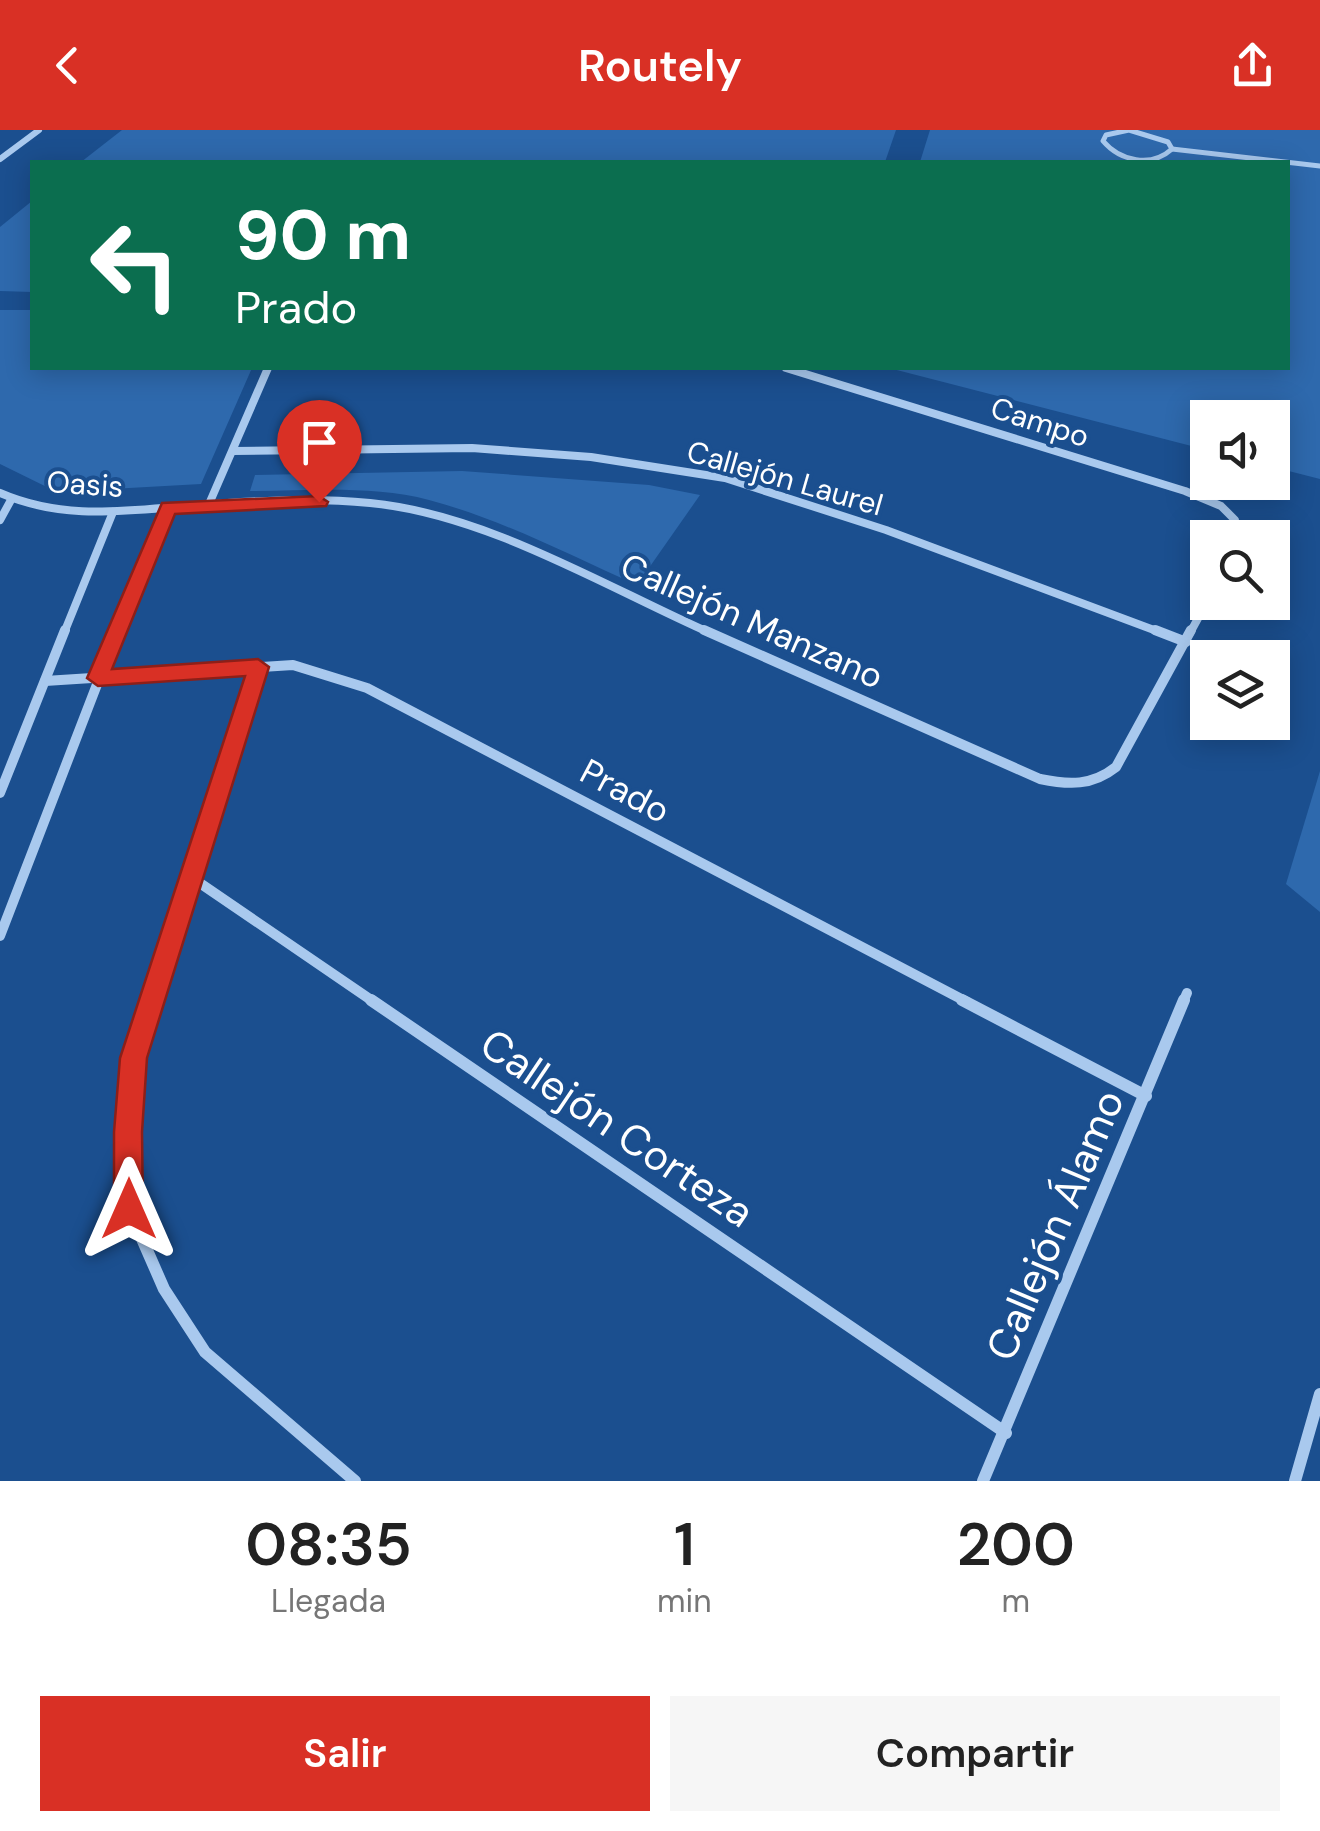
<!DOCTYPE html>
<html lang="es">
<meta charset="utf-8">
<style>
:root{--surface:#fff;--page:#f6f6f6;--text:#222;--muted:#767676;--accent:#d93025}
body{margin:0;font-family:"DM Sans",sans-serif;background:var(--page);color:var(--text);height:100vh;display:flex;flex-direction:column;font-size:38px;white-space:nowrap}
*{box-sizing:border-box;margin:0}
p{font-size:32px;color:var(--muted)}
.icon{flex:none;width:55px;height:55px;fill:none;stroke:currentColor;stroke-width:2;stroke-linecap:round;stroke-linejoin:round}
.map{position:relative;height:1351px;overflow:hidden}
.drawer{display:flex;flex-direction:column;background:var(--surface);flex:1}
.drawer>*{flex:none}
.top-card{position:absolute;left:30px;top:30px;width:1260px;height:210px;border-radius:0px;box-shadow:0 5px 25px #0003;background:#0b6e4f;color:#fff;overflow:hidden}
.buttons{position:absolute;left:1190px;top:270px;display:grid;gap:20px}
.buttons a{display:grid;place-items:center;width:100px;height:100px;border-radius:0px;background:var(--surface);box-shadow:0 5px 25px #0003;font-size:50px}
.pin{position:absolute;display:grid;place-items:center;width:85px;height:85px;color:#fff;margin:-102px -42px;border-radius:50% 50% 50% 0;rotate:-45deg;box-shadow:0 0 10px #0007}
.pin .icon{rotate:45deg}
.me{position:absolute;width:110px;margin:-55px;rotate:0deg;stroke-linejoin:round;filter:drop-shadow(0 0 8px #0008)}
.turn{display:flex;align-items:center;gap:35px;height:210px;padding:0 40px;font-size:45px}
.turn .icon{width:130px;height:130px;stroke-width:2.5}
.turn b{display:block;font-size:70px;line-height:85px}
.eta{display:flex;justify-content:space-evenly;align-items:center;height:170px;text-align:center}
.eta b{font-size:60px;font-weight:600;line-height:70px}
.action{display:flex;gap:20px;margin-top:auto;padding:20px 40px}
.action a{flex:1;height:115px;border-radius:0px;background:var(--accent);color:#fff;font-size:40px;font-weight:600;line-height:115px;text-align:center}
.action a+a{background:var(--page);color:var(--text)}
header{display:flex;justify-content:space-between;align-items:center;height:130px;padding:0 40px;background:var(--accent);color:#fff;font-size:45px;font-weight:600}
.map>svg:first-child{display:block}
.green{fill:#2e69ad}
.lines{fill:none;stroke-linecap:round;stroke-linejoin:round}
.lane{stroke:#a9c9ee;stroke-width:5}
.street-far3{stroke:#a9c9ee;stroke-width:6}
.street-far2{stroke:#a9c9ee;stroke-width:8}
.street-far1{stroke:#a9c9ee;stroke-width:10}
.street{stroke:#a9c9ee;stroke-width:12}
.route{fill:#d93025;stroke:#8d1f18;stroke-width:2.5}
.labels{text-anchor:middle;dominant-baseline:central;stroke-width:8;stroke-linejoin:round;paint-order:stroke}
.far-street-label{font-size:30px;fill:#fff;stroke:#1b4f8f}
.street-label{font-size:35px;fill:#fff;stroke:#1b4f8f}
.near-street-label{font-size:42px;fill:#fff;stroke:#1b4f8f}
</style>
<header><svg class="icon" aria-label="back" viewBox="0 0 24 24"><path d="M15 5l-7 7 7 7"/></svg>Routely<svg class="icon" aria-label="share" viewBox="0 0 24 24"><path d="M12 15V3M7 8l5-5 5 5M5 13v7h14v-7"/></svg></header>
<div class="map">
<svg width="1320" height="1351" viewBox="0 0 1320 1351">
<rect width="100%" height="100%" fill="#1b4f8f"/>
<g class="green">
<polygon points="122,0 896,0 885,32 81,32"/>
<polygon points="930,0 1320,0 1320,349 1273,337 1272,288 1208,288 1207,320 889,238 1288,238 1288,32 920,32"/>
<polygon points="32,71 32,162 0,161 0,97"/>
<polygon points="0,180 32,180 32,238 252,238 201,354 57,362 0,334"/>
<path d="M462,341L649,355L700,365L637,455C569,425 501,389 429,370C372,355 309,361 250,361L255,345Z"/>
<polygon points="1320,641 1320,782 1286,754"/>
</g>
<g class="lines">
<g class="lane">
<path d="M1129,0L1168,12L1172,19C1151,38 1120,31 1103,11L1106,5Z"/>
<polyline points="1172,19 1320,36"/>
</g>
<polyline class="street-far3" points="0,29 39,0"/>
<g class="street-far2">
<polyline points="786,238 1185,361 1221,376 1235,390 1233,408"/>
<polyline points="233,321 472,318 591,327 725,348 886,400 1162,503"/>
<path d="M0,363C62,390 122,381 187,376C248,371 310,367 370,373C486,384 604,456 710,503"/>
<polyline points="209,374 268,238"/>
<polyline points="0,390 11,370"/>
<polyline points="64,503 113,382"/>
<polyline points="117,503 169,378"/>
<polyline points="1190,503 1208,470"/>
</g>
<g class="street-far1">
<path d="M704,500L1040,649C1069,655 1092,656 1116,637L1191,500"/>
<polyline points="1155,500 1186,512"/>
<polyline points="45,551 293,535 367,558 967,872"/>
<polyline points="0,663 65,500"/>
<polyline points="191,747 374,872"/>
<polyline points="0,806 118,500"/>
<polyline points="151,872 258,537"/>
<polyline points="1183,872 1187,863"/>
</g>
<g class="street">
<polyline points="152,870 133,928 128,1002 129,1079 164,1159 205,1222 355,1351"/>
<polyline points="371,870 1006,1303"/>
<polyline points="962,870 1146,966"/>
<polyline points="983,1351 1184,870"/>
<polyline points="1295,1351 1320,1264"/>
</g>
</g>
<polygon class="route" points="319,366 328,372 326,376 175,384 112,539 258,529 269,537 147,928 142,1002 143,1079 139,1089 129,1094 118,1089 114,1079 114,1002 120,928 245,546 98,556 87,548 162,373"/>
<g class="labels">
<g class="far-street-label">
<text transform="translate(1040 292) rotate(18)">Campo</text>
<text transform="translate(785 348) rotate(16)">Callejón Laurel</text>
<text transform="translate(85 354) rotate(4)">Oasis</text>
</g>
<g class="street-label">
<text transform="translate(752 491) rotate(24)">Callejón Manzano</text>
<text transform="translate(625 661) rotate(28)">Prado</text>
</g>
<g class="near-street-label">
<text transform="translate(617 998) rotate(34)">Callejón Corteza</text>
<text transform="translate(1055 1095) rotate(-67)">Callejón Álamo</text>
</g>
</g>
</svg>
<div class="buttons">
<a><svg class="icon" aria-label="sound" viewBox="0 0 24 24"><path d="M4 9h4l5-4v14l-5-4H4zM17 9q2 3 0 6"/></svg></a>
<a><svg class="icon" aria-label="search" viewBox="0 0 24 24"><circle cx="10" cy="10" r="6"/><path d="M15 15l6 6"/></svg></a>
<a><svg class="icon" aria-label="layers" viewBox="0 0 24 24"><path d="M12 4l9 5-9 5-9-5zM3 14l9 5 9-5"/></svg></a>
</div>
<div class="pin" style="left:319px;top:372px;background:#d93025"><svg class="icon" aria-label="arrive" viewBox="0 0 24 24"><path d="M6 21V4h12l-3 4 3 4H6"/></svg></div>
<svg class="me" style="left:129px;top:1079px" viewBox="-20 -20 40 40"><path d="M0-17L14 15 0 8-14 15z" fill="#d93025" stroke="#fff" stroke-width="4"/></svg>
<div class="top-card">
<div class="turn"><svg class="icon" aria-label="left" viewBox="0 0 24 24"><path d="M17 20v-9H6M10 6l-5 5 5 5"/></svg><div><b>90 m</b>Prado</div></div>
</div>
</div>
<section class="drawer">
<div class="eta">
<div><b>08:35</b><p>Llegada</p></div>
<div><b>1</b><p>min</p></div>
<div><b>200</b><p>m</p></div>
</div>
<div class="action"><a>Salir</a><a>Compartir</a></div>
</section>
